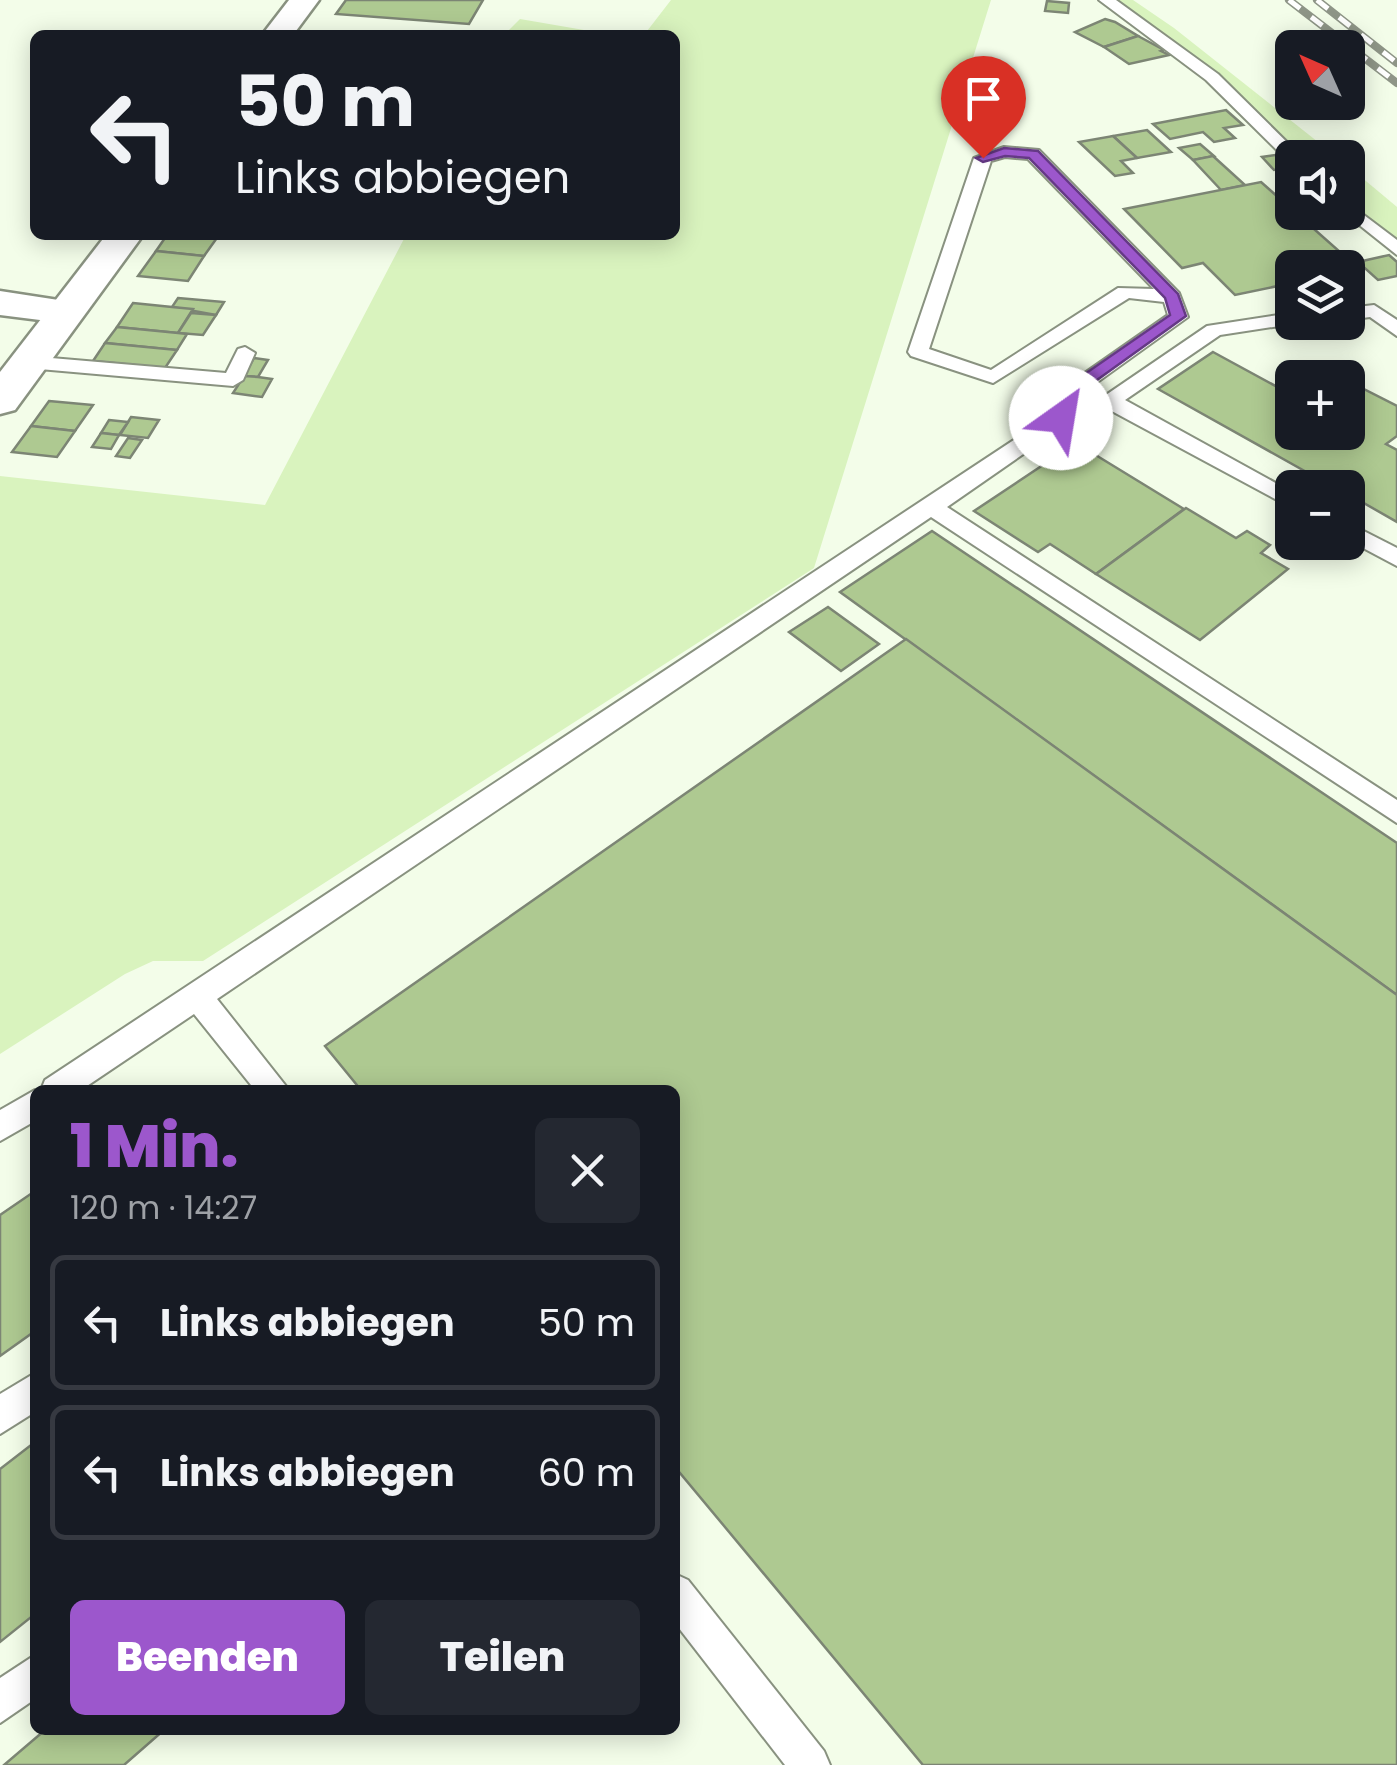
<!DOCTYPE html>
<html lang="de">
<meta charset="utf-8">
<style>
:root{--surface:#171b24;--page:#242831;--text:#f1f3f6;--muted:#9ea1a6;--line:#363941;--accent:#9c57cc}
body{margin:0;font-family:Poppins,sans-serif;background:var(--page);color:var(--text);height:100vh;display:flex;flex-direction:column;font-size:38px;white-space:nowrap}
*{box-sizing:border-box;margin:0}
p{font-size:32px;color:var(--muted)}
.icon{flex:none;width:55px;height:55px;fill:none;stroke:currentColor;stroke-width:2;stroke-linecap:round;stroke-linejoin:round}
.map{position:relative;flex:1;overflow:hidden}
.details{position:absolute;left:30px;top:1085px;width:650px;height:650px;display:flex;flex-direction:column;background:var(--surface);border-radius:15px;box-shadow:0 5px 25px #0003}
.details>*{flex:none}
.hud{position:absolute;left:30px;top:30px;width:650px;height:210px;border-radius:15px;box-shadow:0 5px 25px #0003;background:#171b24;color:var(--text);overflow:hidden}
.needle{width:65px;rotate:315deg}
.controls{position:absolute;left:1275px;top:30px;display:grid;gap:20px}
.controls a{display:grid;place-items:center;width:90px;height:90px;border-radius:15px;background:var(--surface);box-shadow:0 5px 25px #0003;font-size:50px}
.pin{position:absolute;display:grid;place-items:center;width:85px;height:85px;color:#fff;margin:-102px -42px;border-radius:50% 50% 50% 0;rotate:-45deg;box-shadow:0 0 10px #0007}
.pin .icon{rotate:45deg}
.me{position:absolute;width:110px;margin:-55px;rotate:32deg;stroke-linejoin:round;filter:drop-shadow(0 0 8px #0008)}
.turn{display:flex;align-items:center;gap:35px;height:210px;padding:0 40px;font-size:45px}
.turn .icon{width:130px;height:130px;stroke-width:2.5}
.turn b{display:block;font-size:70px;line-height:85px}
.round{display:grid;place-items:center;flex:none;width:105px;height:105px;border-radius:15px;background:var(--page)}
.head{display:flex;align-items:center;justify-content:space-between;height:170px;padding:0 40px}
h1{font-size:60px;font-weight:800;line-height:75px;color:var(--accent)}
.button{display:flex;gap:20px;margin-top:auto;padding:20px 40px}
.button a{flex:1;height:115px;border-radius:15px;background:var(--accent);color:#fff;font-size:40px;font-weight:800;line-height:115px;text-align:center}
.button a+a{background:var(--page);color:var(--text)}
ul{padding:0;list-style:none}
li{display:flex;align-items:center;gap:30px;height:135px;margin:0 20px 15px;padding:0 20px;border:5px solid var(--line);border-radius:15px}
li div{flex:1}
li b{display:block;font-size:38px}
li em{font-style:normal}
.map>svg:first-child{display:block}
.green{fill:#d9f3be}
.building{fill:#aec991;stroke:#7c8574;stroke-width:2.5}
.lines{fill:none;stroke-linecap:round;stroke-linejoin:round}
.service-casing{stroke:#899280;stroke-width:4}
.minor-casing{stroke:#899280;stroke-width:5}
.tertiary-casing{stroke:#899280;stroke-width:5}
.service{fill:#fff;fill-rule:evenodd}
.minor{fill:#fff;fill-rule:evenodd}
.tertiary{fill:#fff;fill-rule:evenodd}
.rail-casing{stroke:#8e9587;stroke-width:8}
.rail{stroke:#fff;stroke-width:5;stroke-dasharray:14;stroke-linecap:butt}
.route{fill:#9c57cc;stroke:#653985;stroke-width:2.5}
</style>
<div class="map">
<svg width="1397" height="1765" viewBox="0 0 1397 1765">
<rect width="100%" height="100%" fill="#f3fde9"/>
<g class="green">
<polygon points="671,0 991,0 814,568 203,961 153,961 125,974 0,1054 0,476 265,505 406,235 675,235 675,35 644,35"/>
<polygon points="1110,0 1133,0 1174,28 1337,157 1304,157 1231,90"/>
<polygon points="520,19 613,35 504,35"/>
<polygon points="1348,166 1397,207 1397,246 1348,200"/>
</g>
<g class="building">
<polygon points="346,0 483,0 469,24 336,14"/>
<polygon points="1047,1 1069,3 1068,13 1045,11"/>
<polygon points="1105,19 1115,22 1138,36 1104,47 1075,32"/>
<polygon points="1138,36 1164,50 1161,51 1169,55 1129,64 1104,47"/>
<polygon points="1226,110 1243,125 1224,128 1235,138 1214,142 1203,132 1170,139 1153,124"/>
<polygon points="1147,130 1171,152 1137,158 1113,136"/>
<polygon points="1113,136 1137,158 1121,161 1133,173 1115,176 1079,142"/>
<polygon points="1200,144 1214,156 1193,160 1179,148"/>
<polygon points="1283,154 1292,167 1274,170 1262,157"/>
<polygon points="1213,156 1245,185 1221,190 1193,160"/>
<polygon points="1261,182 1358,268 1292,268 1292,283 1235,295 1203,263 1182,268 1124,209"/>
<polygon points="167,235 219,235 204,256 156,251"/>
<polygon points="156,251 204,256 188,281 138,276"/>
<polygon points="1389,255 1397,262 1397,276 1378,280 1358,262"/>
<polygon points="178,298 224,302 216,315 172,307"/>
<polygon points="133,303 172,307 193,309 178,333 117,327"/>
<polygon points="191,313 216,315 203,335 178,333"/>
<polygon points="117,327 178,333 187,334 177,350 105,343"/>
<polygon points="105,343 177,350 165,368 93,361"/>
<polygon points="1213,352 1292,395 1292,432 1348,432 1348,381 1397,406 1397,436 1386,444 1397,450 1397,522 1348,494 1348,488 1335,488 1158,389"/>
<polygon points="254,358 268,360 258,377 244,376"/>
<polygon points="244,376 258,377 272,379 262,397 233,393"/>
<polygon points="49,401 93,405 75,431 31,426"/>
<polygon points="131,417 159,420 148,438 120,435"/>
<polygon points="109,420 128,422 119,435 101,433"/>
<polygon points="31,426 75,431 57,457 12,452"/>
<polygon points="101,433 119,435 111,449 92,447"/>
<polygon points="128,438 142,440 130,458 116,456"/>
<polygon points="1076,443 1184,509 1096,574 1050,544 1038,552 974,511"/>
<polygon points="1186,508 1236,538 1247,531 1270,545 1261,553 1288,569 1200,640 1096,574"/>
<polygon points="932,531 1397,843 1397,995 840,592"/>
<polygon points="828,607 879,644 841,671 789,632"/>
<polygon points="906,639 1397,995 1397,1765 923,1765 675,1467 675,1090 361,1090 325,1046"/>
<polygon points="35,1191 35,1331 0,1356 0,1215"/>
<polygon points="35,1442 35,1614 0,1642 0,1469"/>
<polygon points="45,1730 164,1730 124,1765 4,1765"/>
</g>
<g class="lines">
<defs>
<g id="service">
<polygon points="1099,0 1116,0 1218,74 1303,158 1289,162 1206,80"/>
<path d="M1004,147L1039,150L1179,293L1188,317L1067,404L1068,408L1103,397L1207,326L1292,313V322L1299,323L1220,335L1125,400L1292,492V508L1108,409L1068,423L947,507L1397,800V823L931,517L217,999L289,1090H255L194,1014L81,1090H41L45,1080L1050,416L1046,402L1049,398L1168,315L1164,302L1129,298L993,383L911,356L908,352L974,158ZM1005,157L1028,159L1154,289L1118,288L991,370L929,349L991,161Z"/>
<polygon points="1348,203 1397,240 1397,255 1343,212 1348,212"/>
<polygon points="1374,305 1397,320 1397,336 1370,317 1348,320 1348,308"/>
<polygon points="245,347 255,353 243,380 233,386 28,368 18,362 28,356 226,373 238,349"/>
<polygon points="1348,523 1397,548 1397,566 1348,540"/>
<polygon points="35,1090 35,1121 0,1141 0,1110"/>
<polygon points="35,1373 35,1412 0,1434 0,1394"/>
<polygon points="675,1574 688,1580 824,1751 830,1765 785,1765 675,1623"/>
<polygon points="35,1655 35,1699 0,1723 0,1678"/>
</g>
<polygon id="minor" points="0,291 78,303 83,311 78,319 64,323 0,315"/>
<g id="tertiary">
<polygon points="289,0 319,0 293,35 262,35"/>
<polygon points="106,235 143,235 15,410 0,414 0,372"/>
</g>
</defs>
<use href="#service" class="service-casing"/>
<use href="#minor" class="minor-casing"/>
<use href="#tertiary" class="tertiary-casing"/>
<use href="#service" class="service"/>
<use href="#minor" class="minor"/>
<use href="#tertiary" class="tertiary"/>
<defs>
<g id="rail">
<polyline points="1289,0 1397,83"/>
<polyline points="1317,0 1397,63"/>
</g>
</defs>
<use href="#rail" class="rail-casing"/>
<use href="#rail" class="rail"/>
</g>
<polygon class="route" points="1004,148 1038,151 1178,294 1186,316 1065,403 1070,418 1061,423 1052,418 1050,398 1170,315 1165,298 1029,158 1005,156 983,162 976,158"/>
</svg>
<div class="controls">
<a><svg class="needle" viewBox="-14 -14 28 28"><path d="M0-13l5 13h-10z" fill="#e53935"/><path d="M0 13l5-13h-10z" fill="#9ea1a6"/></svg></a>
<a><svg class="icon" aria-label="sound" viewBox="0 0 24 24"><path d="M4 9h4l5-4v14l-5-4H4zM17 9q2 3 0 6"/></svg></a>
<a><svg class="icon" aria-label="layers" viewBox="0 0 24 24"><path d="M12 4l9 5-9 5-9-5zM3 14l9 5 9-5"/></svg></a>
<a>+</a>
<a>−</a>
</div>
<div class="pin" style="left:983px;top:158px;background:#d93025"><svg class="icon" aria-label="arrive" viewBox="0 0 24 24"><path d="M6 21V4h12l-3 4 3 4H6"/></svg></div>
<svg class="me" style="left:1061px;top:418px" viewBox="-20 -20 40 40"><circle r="19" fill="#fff"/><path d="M0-13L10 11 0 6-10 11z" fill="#9c57cc"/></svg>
<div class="hud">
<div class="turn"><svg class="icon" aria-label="left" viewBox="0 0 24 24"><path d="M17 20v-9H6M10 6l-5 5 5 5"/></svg><div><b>50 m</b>Links abbiegen</div></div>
</div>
<section class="details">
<div class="head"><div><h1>1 Min.</h1><p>120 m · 14:27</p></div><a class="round"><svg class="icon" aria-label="close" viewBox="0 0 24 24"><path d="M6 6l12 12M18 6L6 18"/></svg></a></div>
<ul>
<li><svg class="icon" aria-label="left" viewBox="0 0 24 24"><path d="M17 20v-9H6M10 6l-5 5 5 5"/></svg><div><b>Links abbiegen</b></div><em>50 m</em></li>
<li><svg class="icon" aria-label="left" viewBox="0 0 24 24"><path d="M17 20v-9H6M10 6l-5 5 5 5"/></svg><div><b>Links abbiegen</b></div><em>60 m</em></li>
</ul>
<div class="button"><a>Beenden</a><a>Teilen</a></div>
</section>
</div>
